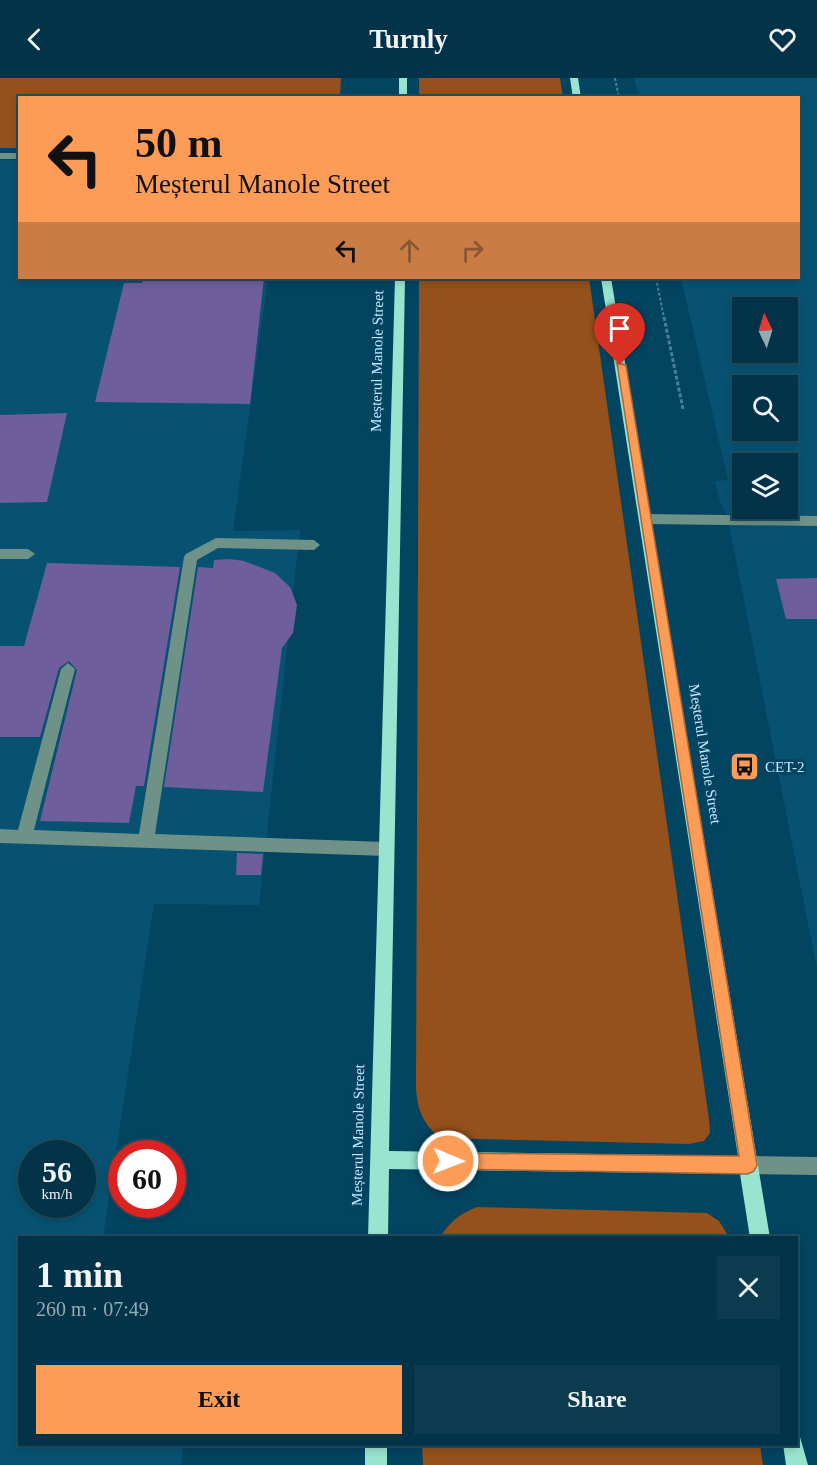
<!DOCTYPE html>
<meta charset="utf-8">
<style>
:root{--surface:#023349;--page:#0c3b50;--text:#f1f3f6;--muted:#96aab4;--line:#234e61;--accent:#fd9c56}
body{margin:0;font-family:Georgia,serif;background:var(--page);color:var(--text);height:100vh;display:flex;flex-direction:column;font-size:22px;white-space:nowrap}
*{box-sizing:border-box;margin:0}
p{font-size:20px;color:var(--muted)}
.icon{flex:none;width:33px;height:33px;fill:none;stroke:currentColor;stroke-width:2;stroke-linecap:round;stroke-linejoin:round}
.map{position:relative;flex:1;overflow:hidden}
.drawer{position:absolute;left:18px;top:1158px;width:780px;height:210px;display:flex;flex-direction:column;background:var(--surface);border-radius:0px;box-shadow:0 3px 9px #0003,0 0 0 2px var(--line)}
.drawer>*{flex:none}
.top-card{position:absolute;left:18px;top:18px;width:782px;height:183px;border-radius:0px;box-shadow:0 3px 9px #0003,0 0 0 2px var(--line);background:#fd9c56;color:#111;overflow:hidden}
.needle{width:39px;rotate:356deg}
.buttons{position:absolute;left:732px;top:219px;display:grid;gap:12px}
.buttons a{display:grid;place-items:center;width:66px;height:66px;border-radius:0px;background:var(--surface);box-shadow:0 3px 9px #0003,0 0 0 2px var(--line);font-size:30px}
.speed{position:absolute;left:18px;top:1062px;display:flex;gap:12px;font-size:30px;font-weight:700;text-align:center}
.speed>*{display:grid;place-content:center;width:78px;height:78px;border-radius:50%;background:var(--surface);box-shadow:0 3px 9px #0003,0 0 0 2px var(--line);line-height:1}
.speed small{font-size:15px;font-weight:400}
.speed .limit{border:9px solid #d22;background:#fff;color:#111}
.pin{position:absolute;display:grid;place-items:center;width:51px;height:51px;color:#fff;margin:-62px -26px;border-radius:50% 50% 50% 0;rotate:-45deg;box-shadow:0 0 6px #0007}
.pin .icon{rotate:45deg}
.me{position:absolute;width:66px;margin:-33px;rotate:91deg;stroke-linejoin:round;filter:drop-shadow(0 0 4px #0008)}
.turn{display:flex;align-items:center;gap:21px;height:126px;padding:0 18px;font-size:27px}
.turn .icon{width:78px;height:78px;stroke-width:2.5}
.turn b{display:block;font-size:42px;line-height:51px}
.lanes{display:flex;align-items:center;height:57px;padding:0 18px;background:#0003;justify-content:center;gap:30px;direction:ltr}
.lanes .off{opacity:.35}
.round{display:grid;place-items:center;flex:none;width:63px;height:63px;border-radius:0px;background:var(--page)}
.summary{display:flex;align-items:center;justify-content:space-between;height:102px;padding:0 18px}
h1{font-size:36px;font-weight:700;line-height:45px}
.action{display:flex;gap:12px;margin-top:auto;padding:12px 18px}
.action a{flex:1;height:69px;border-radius:0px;background:var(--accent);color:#111;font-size:24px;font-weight:700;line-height:69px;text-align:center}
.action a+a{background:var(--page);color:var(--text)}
header{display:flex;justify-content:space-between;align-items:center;height:78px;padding:0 18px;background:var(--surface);font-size:27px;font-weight:700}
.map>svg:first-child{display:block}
.built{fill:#075272;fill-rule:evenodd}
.green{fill:#94511b}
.building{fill:#6e5e9b}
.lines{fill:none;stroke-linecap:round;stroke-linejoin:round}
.path-far1{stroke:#497f9a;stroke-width:2;stroke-dasharray:3 2;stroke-linecap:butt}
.path{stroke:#497f9a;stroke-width:3;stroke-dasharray:4 2;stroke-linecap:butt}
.minor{fill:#6e9287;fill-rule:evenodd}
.major{fill:#99e4cf;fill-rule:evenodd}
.route{fill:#fd9c56;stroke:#a46538;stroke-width:1.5}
.labels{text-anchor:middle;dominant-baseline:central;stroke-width:6;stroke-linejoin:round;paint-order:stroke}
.street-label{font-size:15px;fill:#c5e8fe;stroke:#034461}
.poi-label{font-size:15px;fill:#c5e8fe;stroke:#034461;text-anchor:start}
</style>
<header><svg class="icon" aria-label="back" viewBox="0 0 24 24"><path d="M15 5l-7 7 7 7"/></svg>Turnly<svg class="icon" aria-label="heart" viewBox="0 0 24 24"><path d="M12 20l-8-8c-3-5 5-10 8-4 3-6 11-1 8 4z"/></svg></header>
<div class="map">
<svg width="817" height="1387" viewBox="0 0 817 1387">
<rect width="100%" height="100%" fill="#034461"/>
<g class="built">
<path d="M634,0H817V891L727,437L720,424L715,403L728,402L681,200H798V20L639,19ZM742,230H788V274H742ZM742,308H788V352H742ZM742,386H788V430H742Z"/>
<path d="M0,82H19L20,200H268L233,453L300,452L259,827L154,826L103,1159L20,1160V1366L183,1367L181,1387H0ZM32,1076H82V1126H32Z"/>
</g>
<g class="green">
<polygon points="0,0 341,0 340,19 20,20 19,70 0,70"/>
<polygon points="419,0 560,0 563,19 419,19"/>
<path d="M419,200H589L709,1041L710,1055L704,1063L689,1066L440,1060C423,1046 417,1032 416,1009Z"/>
<path d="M477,1129L707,1135L719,1143L729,1159H440C450,1144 459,1136 477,1129Z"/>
<polygon points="422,1367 760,1367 763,1387 423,1387"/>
</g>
<g class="building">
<polygon points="143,200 264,200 250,326 95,324 124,205 142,205"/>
<polygon points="67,335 47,424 0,425 0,337"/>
<polygon points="230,481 244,483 275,495 290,509 297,527 293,555 282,570 263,714 164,709 198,489 213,490 214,482"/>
<polygon points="47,485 180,489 144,708 136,708 129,745 40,743 77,592 69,583 59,590 40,659 0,659 0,568 24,568"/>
<polygon points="817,500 817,541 786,541 776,501"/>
<polygon points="237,775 263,776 261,797 236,797"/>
</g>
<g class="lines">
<g class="path-far1">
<polyline points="615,0 619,20"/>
<polyline points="656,200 664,240"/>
</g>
<polyline class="path" points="664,239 683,331"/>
<g class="minor">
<rect x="0" y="75" width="20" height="6"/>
<polygon points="645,436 817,438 817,448 645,446 639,441"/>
<polygon points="216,460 314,462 320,467 314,472 218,470 197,482 155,756 386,764 392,766 394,771 392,776 386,778 0,765 0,751 18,752 61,591 68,585 75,591 34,752 139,756 184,479 186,476"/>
<polygon points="0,471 28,471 35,476 28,481 0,481"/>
<polygon points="748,1078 817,1079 817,1097 748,1096 741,1094 739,1087 741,1080"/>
</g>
<g class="major">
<rect x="399" y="0" width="8" height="20"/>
<polygon points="570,0 578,0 581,20 573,20"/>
<polygon points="395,200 405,200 389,1073 738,1078 601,200 611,200 770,1160 750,1160 740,1096 389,1091 388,1160 368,1160"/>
<polygon points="796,1357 800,1359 808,1387 786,1387 783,1366 796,1366"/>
<rect x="365" y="1366" width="22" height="21"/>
</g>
</g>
<polygon class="route" points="617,285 626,287 757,1087 754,1093 748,1096 448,1091 442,1089 439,1083 442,1077 448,1075 739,1078"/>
<defs>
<symbol id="bus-square" viewBox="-11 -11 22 22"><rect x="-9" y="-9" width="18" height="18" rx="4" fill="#fd9c56" stroke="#034461"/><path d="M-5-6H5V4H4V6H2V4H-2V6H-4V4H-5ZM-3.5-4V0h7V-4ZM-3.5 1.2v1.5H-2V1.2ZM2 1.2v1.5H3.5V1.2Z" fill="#111"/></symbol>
</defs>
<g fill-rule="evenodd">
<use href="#bus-square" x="728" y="672" width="33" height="33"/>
</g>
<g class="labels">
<g class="street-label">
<text transform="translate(377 283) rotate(-89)">Meșterul Manole Street</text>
<text transform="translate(705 676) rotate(81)">Meșterul Manole Street</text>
<text transform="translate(358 1057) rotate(-89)">Meșterul Manole Street</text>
</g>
<g class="poi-label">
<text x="765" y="689">CET-2</text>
</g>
</g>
</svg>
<div class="buttons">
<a><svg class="needle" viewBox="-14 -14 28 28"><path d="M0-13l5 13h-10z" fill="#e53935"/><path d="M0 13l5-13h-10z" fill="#96aab4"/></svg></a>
<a><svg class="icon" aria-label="search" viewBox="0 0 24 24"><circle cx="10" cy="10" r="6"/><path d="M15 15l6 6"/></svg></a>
<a><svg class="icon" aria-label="layers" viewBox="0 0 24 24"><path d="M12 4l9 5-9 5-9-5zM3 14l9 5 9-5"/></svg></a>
</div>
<div class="speed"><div>56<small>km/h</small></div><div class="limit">60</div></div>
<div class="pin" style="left:620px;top:287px;background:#d93025"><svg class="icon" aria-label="arrive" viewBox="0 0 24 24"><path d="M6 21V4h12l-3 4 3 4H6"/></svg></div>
<svg class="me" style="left:448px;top:1083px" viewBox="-20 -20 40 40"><circle r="17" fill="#fd9c56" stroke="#fff" stroke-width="3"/><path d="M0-11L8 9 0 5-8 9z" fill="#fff"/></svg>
<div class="top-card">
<div class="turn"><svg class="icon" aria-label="left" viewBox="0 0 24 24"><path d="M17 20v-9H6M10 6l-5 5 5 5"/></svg><div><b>50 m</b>Meșterul Manole Street</div></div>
<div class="lanes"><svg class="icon" aria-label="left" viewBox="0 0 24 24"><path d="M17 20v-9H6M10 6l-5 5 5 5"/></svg><svg class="icon off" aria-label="ahead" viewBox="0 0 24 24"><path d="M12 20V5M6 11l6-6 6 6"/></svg><svg class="icon off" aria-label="right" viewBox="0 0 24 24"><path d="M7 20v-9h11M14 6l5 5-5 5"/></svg></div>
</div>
<section class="drawer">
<div class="summary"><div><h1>1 min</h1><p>260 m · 07:49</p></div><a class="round"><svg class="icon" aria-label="close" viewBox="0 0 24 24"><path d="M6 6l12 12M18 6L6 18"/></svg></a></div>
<div class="action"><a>Exit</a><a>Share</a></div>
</section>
</div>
